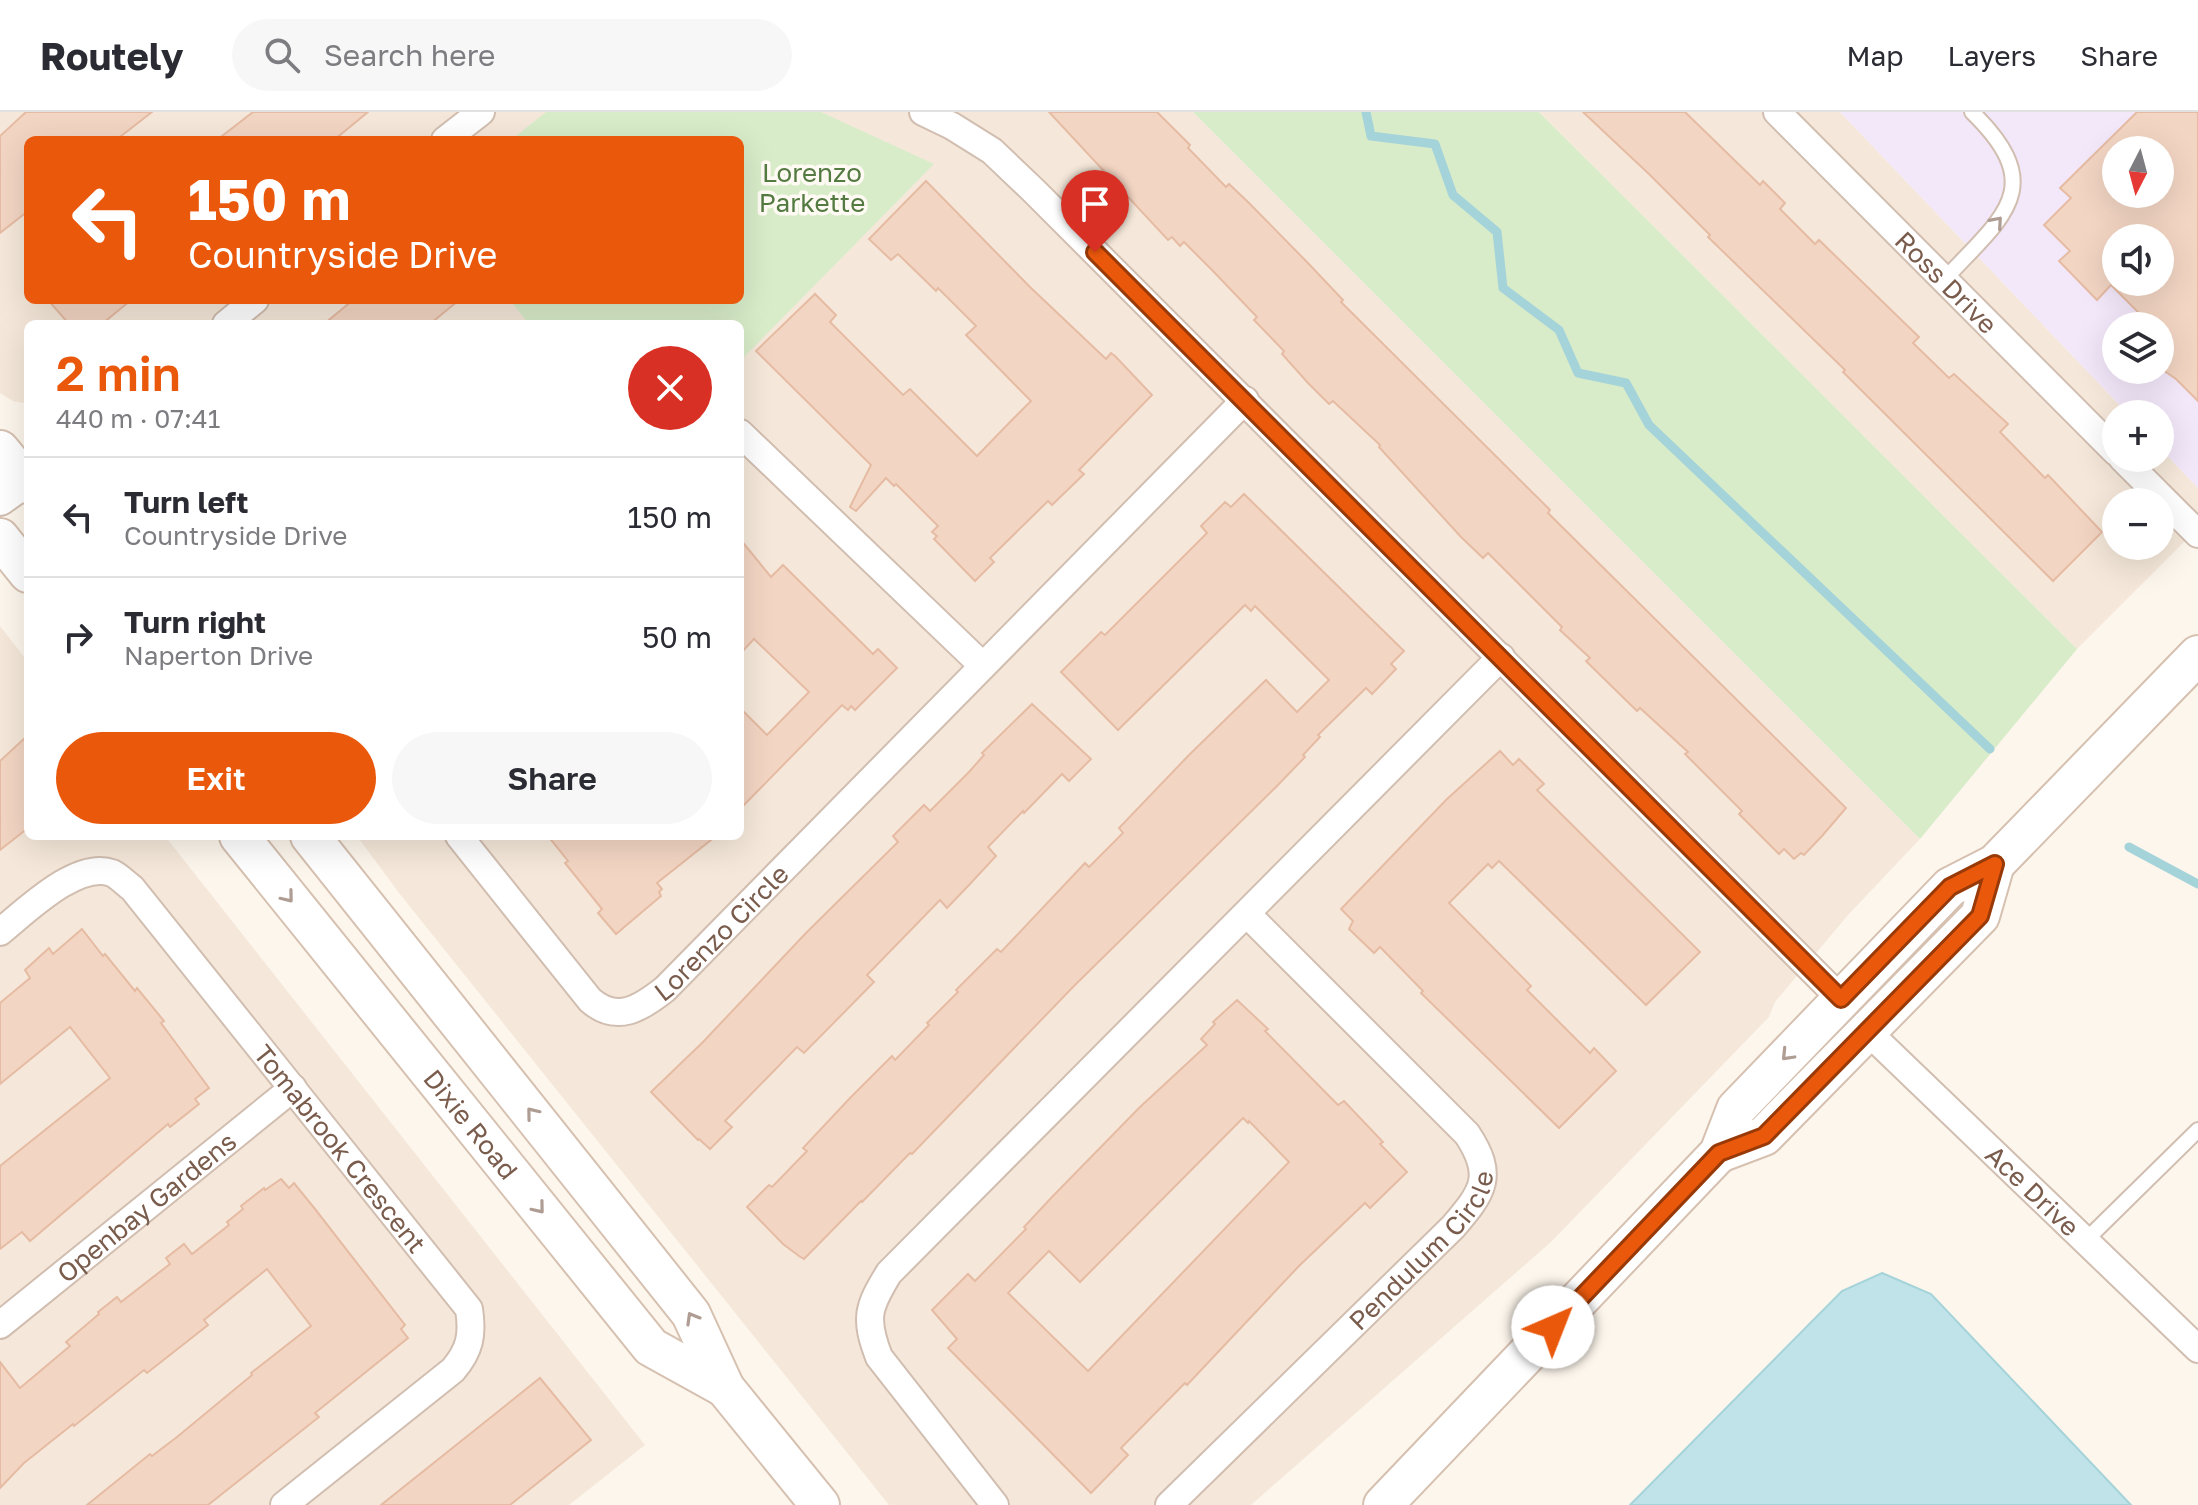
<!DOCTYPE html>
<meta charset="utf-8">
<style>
:root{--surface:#fff;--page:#f7f7f7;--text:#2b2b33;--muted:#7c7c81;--line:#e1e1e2;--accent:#ea580c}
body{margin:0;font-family:"Golos Text",sans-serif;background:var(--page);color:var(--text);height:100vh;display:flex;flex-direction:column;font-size:30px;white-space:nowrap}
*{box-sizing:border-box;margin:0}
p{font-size:26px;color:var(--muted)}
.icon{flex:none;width:44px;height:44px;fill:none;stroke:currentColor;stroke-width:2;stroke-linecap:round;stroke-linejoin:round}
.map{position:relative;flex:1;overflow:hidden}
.side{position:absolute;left:24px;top:208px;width:720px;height:520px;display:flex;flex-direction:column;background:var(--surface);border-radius:12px;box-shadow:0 8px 32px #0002}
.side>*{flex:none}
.guide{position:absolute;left:24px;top:24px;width:720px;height:168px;border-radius:12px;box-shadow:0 8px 32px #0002;background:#ea580c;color:#fff;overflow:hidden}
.needle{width:52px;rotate:186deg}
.buttons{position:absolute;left:2102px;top:24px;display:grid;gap:16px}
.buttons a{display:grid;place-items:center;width:72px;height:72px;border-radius:50%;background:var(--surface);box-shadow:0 8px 32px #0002;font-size:40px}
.pin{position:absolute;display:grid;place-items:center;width:68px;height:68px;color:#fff;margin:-82px -34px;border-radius:50% 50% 50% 0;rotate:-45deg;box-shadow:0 0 8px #0007}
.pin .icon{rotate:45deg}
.me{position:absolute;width:88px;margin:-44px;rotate:44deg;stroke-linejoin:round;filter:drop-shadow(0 0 6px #0008)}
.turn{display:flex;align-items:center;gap:28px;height:168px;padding:0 32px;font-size:36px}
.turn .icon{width:104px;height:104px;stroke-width:2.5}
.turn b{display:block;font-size:56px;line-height:68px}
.round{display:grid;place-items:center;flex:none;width:84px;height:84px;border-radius:42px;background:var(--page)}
.head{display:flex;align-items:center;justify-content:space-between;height:136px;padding:0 32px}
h1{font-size:48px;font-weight:600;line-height:60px;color:var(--accent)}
.action{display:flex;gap:16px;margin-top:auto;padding:16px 32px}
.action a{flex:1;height:92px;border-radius:48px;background:var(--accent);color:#fff;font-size:32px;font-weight:600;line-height:92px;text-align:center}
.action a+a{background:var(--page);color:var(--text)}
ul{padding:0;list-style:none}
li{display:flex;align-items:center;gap:24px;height:120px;padding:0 32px;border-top:2px solid var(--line)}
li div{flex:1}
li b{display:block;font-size:30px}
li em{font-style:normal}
header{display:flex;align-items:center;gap:48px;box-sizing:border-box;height:112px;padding:0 40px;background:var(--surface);border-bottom:2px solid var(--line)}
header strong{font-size:38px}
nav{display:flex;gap:44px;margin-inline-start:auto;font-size:28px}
.search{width:560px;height:72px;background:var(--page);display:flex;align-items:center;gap:20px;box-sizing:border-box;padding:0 28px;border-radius:44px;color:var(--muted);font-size:30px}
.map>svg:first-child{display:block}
.residential{fill:#f5e8da;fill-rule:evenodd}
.education{fill:#f3e8fa;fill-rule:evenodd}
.green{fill:#d8ecc9}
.water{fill:#bfe3e8;stroke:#a5d3da;stroke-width:2}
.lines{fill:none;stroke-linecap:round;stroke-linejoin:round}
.stream{stroke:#a5d3da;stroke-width:9}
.building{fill:#f3d5c3;stroke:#e6bba3;stroke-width:2;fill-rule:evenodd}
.service-casing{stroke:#d1beb0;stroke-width:18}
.minor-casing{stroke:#d1beb0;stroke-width:30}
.tertiary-casing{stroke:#d1beb0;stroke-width:36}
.secondary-casing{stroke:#d6c0b0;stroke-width:42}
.service{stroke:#fff;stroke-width:14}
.minor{stroke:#fff;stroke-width:26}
.tertiary{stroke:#fff;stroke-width:32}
.secondary{stroke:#fff;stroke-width:38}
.oneway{stroke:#af9d94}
.route-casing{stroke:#983908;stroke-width:20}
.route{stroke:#ea580c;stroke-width:14}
.labels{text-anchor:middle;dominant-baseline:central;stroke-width:7;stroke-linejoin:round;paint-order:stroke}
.park-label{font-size:26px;fill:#537a41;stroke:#fffaf3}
.street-label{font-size:26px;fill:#7a5c4d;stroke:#fffaf3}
</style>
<header>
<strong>Routely</strong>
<div class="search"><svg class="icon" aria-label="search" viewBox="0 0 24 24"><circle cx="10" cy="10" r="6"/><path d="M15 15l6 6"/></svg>Search here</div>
<nav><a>Map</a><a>Layers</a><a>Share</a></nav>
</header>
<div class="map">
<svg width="2198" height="1393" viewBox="0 0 2198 1393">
<rect width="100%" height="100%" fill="#fdf6ec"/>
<g class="residential">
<path d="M0,0H1193L1920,727L1848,803L1775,890L1769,905L1551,1130L1251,1393H889L399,781L357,724H740V212H28V296L24,291L13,289L0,281ZM28,28H740V188H28Z"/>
<path d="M1539,0H1840L2128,302H2116V346H2160V336L2198,376V416L2077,537ZM2116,390H2160V434H2116Z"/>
<polygon points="0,514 28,550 28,724 165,724 645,1333 569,1393 0,1393"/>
</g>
<path class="education" d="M1840,0H2198V376L2160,336V302H2128ZM2116,38H2160V82H2116ZM2116,126H2160V170H2116ZM2116,214H2160V258H2116Z"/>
<g class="green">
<polygon points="546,0 821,0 934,52 740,249 740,212 529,212 510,188 740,188 740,28 511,28"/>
<polygon points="1193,0 1539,0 2077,537 1920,727"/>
</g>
<polygon class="water" points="1882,1161 1931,1182 2131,1393 1630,1393 1842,1179"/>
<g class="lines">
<g class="stream">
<polyline points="1366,0 1371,24 1435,32 1453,83 1497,120 1503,176 1559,218 1578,261 1626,271 1649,313 1990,637"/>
<polyline points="2129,735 2198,772"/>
</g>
</g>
<g class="building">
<polygon points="26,0 152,0 116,28 28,28 28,99 0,121 0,24"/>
<polygon points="253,0 368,0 334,28 217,28"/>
<polygon points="1049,0 1157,0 1190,33 1188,36 1226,75 1229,72 1249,91 1306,149 1343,188 1341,190 1550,398 1548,401 1846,696 1822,724 1804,743 1801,741 1794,747 1784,737 1779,742 1739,702 1742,699 1685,642 1688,640 1640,596 1637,599 1586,549 1590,546 1560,518 1562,515 1488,441 1483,446 1461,425 1379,335 1380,333 1333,289 1329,292 1308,271 1282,242 1284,239 1254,208 1257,205 1212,158 1184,130 1180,134 1172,125 1168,128"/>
<polygon points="1583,0 1685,0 1760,73 1763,69 1785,91 1780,97 1815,132 1819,128 1919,225 1913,231 1949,266 1954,262 2008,312 2000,320 2045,366 2048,363 2102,420 2053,469 1843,260 1845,258 1708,125 1710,123 1650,63"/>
<path d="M2137,0H2198V289L2176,267L2160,256V214H2152L2111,173L2097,188L2059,149L2070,139L2044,113L2071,86L2060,76ZM2116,38H2160V82H2116ZM2116,126H2160V170H2116Z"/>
<polygon points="926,69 1030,175 1106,247 1111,241 1115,244 1152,283 1079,358 1084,362 1052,393 1048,389 990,446 994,450 975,469 934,427 937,424 932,420 938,414 896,372 894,374 886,366 856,399 850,395 871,353 756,239 815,182 836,203 830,210 903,283 910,277 977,344 1010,310 1031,289 966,223 976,214 938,176 936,179 898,142 891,148 869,127"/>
<polygon points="48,188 131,188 102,212 69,212"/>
<polygon points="353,188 459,188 430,212 324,212"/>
<polygon points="1244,382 1404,539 1391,552 1396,557 1372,582 1366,576 1318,623 1320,625 1303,643 1305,645 1276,675 1072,876 912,1042 910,1041 862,1090 861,1089 804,1147 799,1144 783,1132 747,1095 769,1073 772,1075 807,1039 803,1036 850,986 892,944 895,948 929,913 927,911 958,880 956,878 997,837 1001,840 1085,751 1089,755 1123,721 1119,716 1189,643 1266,568 1297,600 1329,568 1255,494 1251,499 1245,493 1118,618 1061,560 1101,520 1105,523 1207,421 1201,414 1225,390 1231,395"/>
<polygon points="740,427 771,465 783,453 873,542 878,537 897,556 855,598 851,594 848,598 842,593 740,697 740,596 767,623 809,580 754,527 740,542"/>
<polygon points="1032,592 1091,647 1069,669 1062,662 1024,701 1023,699 988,735 996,744 969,773 947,796 940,788 867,863 874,870 804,941 797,935 725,1009 732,1015 710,1037 699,1027 698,1028 651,980 703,930 806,821 898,730 893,724 924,693 930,699 969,660 984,643 982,641"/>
<polygon points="28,623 28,716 0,738 0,649"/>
<polygon points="1500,639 1513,653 1519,647 1544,672 1537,678 1700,840 1646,893 1499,749 1492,756 1488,752 1449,791 1531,874 1527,878 1590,941 1594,936 1616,959 1559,1016 1421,881 1423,879 1380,835 1374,841 1349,817 1353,809 1341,797 1447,687"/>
<polygon points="548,724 716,724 657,771 662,777 659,780 661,784 616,822 598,801 602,797 565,751 568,749"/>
<polygon points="82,817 103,844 105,842 135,879 137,876 164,909 161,911 209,976 195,987 199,992 170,1015 168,1012 30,1129 22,1120 0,1137 0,1054 110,966 70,915 0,972 0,891 30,866 25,858 49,836 53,842"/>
<path d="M1237,888L1268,917L1265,919L1338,993L1344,989L1383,1030L1380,1032L1407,1060L1370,1096L1365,1091L1299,1154L1187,1273L1185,1271L1121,1336L1128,1343L1091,1381L948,1236L957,1227L932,1198L968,1162L975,1169L1026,1117L1024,1115L1052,1085L1139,996L1207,933L1201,927L1215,912L1213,910ZM1243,1006L1248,1011L1249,1009L1289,1050L1088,1259L1008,1181L1049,1139L1080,1170Z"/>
<polygon points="281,1067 289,1076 294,1071 315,1097 405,1213 401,1217 408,1226 315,1301 319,1305 208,1393 87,1393 150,1342 152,1344 177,1325 252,1263 251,1261 311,1214 267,1157 204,1208 208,1213 147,1261 144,1258 74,1314 73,1312 24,1351 0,1376 0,1250 20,1276 70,1234 66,1230 99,1202 98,1200 117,1185 121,1190 170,1152 166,1146 184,1132 192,1142 229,1113 227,1110 243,1097 241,1094 264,1076 265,1078"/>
<polygon points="540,1266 591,1328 510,1393 381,1393"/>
</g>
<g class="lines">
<defs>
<g id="service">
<path d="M1944,168C2002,105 2050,76 1972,0"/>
<polyline points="2085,1129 2198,1018"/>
</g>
<g id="minor">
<polyline points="923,0 952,14 992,39 1034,79 1841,887"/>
<path id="s1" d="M1777,0L2116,340"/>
<polyline points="445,28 481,0"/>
<polyline points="226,212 255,188"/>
<polyline points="740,321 982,553"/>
<polyline points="2122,346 2198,422"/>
<path id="s2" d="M459,724L590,888C617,912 641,896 665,877L1245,288"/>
<path id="s3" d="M0,820C25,800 77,748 112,761C119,764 126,772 132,776L469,1197C473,1223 470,1238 453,1258L284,1393"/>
<path id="s4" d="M1867,919L2198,1237"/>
<path id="s5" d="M0,1213L293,976"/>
<path d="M995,1393L879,1245C864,1206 868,1195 889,1161L1501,545"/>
<path id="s6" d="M1169,1393L1453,1115C1483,1080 1495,1064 1467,1022L1248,803"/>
</g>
<polyline id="tertiary" points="0,387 25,369"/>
<g id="secondary">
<polyline points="0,338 28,372"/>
<polyline points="0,426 28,461"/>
<path id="s7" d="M239,724L651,1235L725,1276"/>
<polyline points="310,724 691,1202 725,1276 820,1393"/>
<polyline points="1719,1041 1764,1024 1980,804 1995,752"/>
<polyline points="1383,1393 1719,1041 1736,997 1950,775 1995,752 2198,543"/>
</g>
</defs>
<use href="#service" class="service-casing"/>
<use href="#minor" class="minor-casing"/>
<use href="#tertiary" class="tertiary-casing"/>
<use href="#secondary" class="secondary-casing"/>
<use href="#service" class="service"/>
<use href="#minor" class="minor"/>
<use href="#tertiary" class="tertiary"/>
<use href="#secondary" class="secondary"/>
</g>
<defs><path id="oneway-chevron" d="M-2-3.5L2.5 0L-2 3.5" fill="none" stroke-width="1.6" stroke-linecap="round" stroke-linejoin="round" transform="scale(2)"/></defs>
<g class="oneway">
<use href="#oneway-chevron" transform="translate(1997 110) rotate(-49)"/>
<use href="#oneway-chevron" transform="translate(288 785) rotate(51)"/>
<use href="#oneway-chevron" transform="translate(1787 943) rotate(134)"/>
<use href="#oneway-chevron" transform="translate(532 1001) rotate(-129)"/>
<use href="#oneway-chevron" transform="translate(539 1096) rotate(51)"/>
<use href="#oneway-chevron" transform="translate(692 1206) rotate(-120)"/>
</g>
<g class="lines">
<defs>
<polyline id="route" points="1095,140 1841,887 1950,775 1995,752 1980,804 1764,1024 1719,1041 1553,1215"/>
</defs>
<use href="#route" class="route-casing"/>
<use href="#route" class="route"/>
</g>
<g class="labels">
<g class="park-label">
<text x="812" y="60">Lorenzo<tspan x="812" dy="30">Parkette</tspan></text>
</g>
<g class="street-label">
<text stroke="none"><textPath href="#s1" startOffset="240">Ross Drive</textPath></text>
<text stroke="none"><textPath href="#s2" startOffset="374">Lorenzo Circle</textPath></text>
<text stroke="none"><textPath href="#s7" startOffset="370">Dixie Road</textPath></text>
<text stroke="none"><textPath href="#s3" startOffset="490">Tomabrook Crescent</textPath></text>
<text stroke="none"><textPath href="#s4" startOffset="230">Ace Drive</textPath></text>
<text stroke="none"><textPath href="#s5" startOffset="188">Openbay Gardens</textPath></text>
<text stroke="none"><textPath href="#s6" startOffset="360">Pendulum Circle</textPath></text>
</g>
</g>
</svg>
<div class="buttons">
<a><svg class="needle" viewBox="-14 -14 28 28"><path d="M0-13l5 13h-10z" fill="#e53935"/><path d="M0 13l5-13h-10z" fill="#7c7c81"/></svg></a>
<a><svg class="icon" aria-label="sound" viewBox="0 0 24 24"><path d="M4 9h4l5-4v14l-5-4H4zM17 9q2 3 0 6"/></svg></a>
<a><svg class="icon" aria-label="layers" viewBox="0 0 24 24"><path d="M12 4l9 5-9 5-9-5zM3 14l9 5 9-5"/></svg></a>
<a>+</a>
<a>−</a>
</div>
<div class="pin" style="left:1095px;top:140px;background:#d93025"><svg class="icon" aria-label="arrive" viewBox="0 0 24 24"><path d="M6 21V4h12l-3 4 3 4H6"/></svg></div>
<svg class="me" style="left:1553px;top:1215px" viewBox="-20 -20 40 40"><circle r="19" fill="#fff"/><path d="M0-13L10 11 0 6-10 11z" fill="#ea580c"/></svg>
<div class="guide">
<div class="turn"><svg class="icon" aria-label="left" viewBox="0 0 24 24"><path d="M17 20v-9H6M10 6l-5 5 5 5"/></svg><div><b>150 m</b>Countryside Drive</div></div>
</div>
<section class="side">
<div class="head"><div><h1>2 min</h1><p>440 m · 07:41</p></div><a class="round" style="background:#d93025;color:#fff"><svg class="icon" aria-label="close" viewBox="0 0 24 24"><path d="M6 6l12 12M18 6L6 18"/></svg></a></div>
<ul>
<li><svg class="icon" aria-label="left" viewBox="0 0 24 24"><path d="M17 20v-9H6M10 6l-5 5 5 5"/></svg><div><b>Turn left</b><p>Countryside Drive</p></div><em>150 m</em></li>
<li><svg class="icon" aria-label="right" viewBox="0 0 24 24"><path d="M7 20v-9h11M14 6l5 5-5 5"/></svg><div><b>Turn right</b><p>Naperton Drive</p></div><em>50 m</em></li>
</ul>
<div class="action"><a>Exit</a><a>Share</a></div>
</section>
</div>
